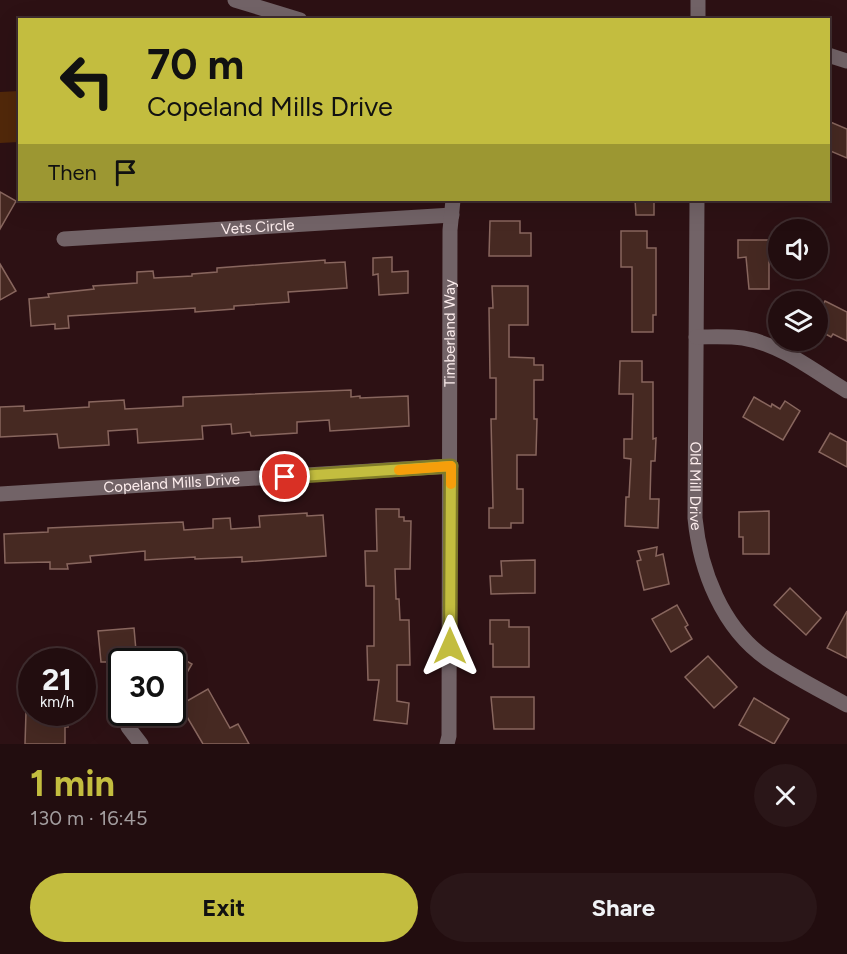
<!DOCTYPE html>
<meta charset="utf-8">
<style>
:root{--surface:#220d0f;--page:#2a1618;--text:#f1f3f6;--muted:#a29c9e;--line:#3f2d2f;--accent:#c3bd3f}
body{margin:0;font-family:Figtree,sans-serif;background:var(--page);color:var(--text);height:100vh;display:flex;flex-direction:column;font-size:22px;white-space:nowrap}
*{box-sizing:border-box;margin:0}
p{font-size:20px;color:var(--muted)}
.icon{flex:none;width:33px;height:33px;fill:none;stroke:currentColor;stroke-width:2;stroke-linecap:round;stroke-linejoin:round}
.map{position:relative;height:744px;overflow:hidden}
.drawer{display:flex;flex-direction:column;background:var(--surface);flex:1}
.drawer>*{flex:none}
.banner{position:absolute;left:18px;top:18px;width:812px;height:183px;border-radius:0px;box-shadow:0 6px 24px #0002,0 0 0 2px var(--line);background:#c3bd3f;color:#111;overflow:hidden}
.tools{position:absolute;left:768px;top:219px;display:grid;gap:12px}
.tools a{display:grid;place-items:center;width:60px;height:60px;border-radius:50%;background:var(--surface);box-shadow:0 6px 24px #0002,0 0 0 2px var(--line);font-size:30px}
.speed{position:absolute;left:18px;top:648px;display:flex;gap:12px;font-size:30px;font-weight:700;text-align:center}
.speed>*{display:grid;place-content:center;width:78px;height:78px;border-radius:50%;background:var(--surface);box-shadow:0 6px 24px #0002,0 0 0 2px var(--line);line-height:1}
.speed small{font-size:15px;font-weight:400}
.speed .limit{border:3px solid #111;border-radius:9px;background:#fff;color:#111}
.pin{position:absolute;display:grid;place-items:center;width:51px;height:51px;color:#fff;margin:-26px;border:3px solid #fff;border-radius:50%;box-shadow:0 2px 6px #0007}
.me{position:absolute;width:66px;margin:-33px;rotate:0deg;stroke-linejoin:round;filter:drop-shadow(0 0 4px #0008)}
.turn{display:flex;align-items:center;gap:21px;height:126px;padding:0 30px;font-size:27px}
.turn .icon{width:78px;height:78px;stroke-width:2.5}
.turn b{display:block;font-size:42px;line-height:51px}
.then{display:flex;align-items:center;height:57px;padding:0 30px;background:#0003;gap:12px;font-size:22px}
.round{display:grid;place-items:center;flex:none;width:63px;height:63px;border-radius:32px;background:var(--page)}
.overview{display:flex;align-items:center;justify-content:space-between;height:102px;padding:0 30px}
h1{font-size:36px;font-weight:700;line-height:45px;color:var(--accent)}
.cta{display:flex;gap:12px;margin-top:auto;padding:12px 30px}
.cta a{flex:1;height:69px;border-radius:36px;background:var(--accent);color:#111;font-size:24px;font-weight:700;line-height:69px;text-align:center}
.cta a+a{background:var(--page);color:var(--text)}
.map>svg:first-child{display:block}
.green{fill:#51280a}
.building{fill:#462922;stroke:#88665e;stroke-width:1.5}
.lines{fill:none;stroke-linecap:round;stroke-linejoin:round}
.street{stroke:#726367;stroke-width:15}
.route-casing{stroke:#7f7b29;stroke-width:15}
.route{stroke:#c3bd3f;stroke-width:10}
.slow{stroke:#f59e0b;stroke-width:10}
.labels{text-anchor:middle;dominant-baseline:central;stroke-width:4.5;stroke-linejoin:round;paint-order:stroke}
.street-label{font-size:15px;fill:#fdeded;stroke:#23080b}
</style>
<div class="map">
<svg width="847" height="744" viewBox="0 0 847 744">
<rect width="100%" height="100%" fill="#2d1114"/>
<polygon class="green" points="19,91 19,142 0,143 0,92"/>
<g class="building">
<polygon points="828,121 847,129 847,158 828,150"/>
<polygon points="0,192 16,201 0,229"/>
<polygon points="635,200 654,200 654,215 636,215"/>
<polygon points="490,221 520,221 520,233 531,233 531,256 489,256"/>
<polygon points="621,231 647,231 647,248 656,248 656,315 653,315 653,332 632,332 632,267 621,267"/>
<polygon points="738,240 769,240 769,289 749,289 746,257 738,258"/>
<polygon points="392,257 392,272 408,271 408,293 379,295 378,274 373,275 373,258"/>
<polygon points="325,260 325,263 345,262 347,288 288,292 289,302 234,306 234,309 195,312 195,308 68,316 69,328 55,329 55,324 31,326 29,299 49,297 48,294 94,289 93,286 137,283 137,272 153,271 154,278 192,276 192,274 217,272 217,268"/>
<polygon points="0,264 16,291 0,300"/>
<polygon points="492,286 528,286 528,325 509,325 509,357 534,358 534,365 543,365 543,380 534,380 534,419 537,419 536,455 517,455 517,489 523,489 523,523 511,523 511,528 489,528 489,508 493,508 491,419 496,419 496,378 490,378 489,308 493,308"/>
<polygon points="825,301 847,312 847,341 833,334 831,337 818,330 818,316"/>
<polygon points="620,361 642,361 642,382 653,382 653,439 656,438 655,461 651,461 650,499 659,499 658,528 625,526 626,497 629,497 631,459 624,458 624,439 632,439 633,394 619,394"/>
<polygon points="351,390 351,397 360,396 360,398 408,396 409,426 330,431 329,420 297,422 297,433 251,436 250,432 232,434 231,424 202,426 203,439 138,443 137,429 108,431 109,445 59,448 57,434 0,437 0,407 24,406 24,411 89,407 89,402 124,400 125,409 183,406 183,397"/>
<polygon points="754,397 771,407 772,404 780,409 785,401 800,411 783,440 743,417"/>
<polygon points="830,433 847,442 847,467 819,452"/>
<polygon points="376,509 399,509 399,517 404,517 404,521 411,521 410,569 395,569 396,599 399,599 400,620 409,620 410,665 397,665 397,701 409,703 407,724 374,720 379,680 368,680 367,646 374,646 374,586 366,586 365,551 377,551"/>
<polygon points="769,511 769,554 743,554 743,537 739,537 739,512"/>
<polygon points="307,513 307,516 323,515 326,556 242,562 242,557 195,559 195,557 145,560 145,551 90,556 91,562 67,564 68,569 50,569 50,562 5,563 4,534 48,532 48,528 183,522 184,530 213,528 213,519 230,518 231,529 260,527 259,516"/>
<polygon points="657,547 656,556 663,554 669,584 644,590 637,561 641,560 638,551"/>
<polygon points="535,560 535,593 491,594 490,576 502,576 501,561"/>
<polygon points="790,588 821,618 806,635 774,605"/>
<polygon points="677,605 688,625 685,627 692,639 671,652 652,619"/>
<polygon points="847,611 847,658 827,648"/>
<polygon points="490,620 509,620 509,627 529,627 529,667 493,667 493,644 490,644"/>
<polygon points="134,628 137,662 101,662 98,631"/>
<polygon points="172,653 192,664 172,698"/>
<polygon points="708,656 737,687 714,708 685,677"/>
<polygon points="208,689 230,728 238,724 249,744 203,744 180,705"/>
<polygon points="491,697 534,697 534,729 494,729"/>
<polygon points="754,698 789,719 774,744 739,725"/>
<polygon points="26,712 68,712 68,727 65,727 65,744 25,744"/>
</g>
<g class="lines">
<g class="street">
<polyline points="235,0 300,20"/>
<polyline points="698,0 698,20"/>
<polyline points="828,55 847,61"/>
<path id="s1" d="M697,200L695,518C700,570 722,628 767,659C792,676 820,690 847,705"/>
<path id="s2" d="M64,239L452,215"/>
<path d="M696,337C712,337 728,336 743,338C781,344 815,372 847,391"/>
<path id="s3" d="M0,494L451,466"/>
<polyline points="128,727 141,744"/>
<path id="s4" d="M447,744L449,736L450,230L453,200"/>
</g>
</g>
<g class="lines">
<defs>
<polyline id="route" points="285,477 451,466 450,646"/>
</defs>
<use href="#route" class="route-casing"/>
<use href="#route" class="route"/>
<polyline class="slow" points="399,470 451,466 451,484"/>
</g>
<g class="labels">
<g class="street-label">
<text stroke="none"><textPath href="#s2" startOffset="194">Vets Circle</textPath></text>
<text stroke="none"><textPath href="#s4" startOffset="411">Timberland Way</textPath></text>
<text stroke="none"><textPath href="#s3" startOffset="172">Copeland Mills Drive</textPath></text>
<text stroke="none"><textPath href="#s1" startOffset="286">Old Mill Drive</textPath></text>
</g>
</g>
</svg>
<div class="tools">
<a><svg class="icon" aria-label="sound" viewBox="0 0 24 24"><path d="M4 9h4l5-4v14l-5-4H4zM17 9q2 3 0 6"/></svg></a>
<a><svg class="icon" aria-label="layers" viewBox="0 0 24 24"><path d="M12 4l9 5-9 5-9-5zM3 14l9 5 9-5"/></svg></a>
</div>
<div class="speed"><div>21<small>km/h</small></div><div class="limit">30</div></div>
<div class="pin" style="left:285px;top:477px;background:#d93025"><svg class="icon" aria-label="arrive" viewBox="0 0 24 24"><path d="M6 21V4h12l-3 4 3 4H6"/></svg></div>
<svg class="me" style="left:450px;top:646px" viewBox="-20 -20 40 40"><path d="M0-17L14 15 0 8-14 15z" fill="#c3bd3f" stroke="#fff" stroke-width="4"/></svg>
<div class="banner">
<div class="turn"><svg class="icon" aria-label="left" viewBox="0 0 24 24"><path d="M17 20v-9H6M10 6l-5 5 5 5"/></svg><div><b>70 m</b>Copeland Mills Drive</div></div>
<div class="then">Then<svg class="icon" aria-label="arrive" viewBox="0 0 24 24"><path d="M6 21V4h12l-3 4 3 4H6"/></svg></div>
</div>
</div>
<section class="drawer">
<div class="overview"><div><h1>1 min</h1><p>130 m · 16:45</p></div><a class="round"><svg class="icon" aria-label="close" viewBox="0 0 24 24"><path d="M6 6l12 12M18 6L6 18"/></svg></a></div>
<div class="cta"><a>Exit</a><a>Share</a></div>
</section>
